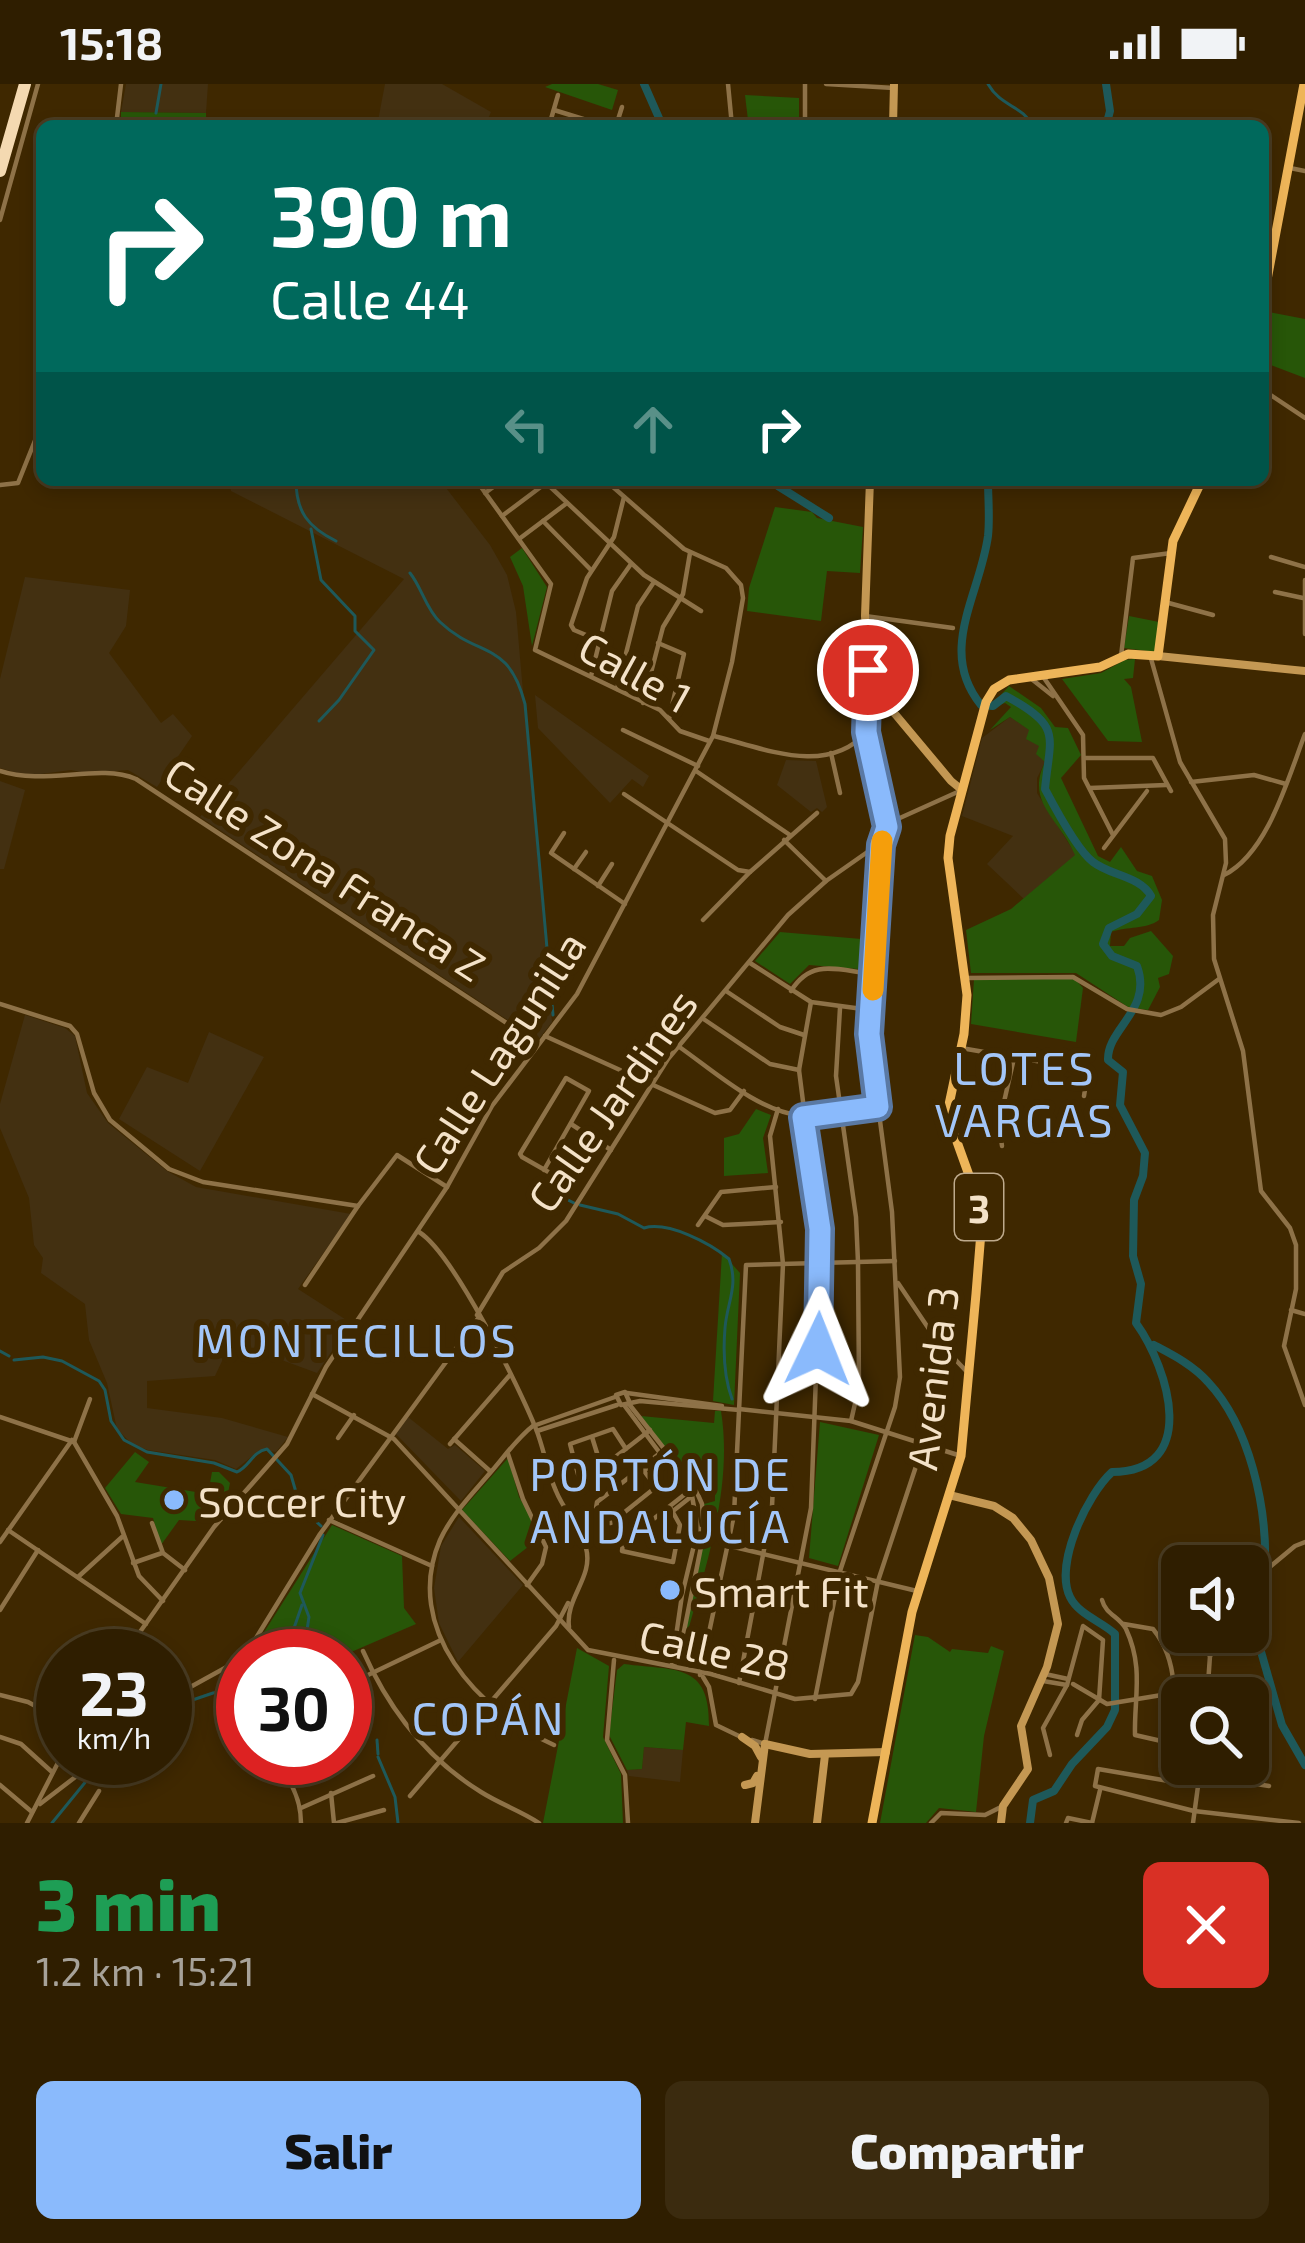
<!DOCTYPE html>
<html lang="es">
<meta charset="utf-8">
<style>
:root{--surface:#2f1e00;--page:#3b2b0f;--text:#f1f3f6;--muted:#a7a299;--line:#4a3c22;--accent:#8abafc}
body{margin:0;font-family:"Exo 2",sans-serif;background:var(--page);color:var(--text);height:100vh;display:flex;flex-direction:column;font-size:45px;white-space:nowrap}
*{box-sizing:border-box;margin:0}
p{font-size:39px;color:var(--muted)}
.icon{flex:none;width:66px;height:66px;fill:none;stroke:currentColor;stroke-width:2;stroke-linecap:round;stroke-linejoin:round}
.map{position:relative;height:1739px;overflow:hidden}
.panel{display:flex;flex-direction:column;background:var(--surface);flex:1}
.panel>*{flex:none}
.banner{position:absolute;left:36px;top:36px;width:1233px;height:366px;border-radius:18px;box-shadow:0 6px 18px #0003,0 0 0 3px var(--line);background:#00695c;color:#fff;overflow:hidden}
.controls{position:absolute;left:1161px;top:1461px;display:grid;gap:24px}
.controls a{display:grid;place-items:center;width:108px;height:108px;border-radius:18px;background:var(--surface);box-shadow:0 6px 18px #0003,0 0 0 3px var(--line);font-size:60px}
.speed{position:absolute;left:36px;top:1545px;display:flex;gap:24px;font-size:60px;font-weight:700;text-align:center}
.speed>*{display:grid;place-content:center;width:156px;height:156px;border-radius:50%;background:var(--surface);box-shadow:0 6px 18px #0003,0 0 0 3px var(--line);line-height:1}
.speed small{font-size:30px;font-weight:400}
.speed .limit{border:18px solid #d22;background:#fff;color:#111}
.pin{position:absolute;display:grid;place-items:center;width:102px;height:102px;color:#fff;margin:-51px;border:6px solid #fff;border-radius:50%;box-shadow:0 3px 12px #0007}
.me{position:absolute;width:132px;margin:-66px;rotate:2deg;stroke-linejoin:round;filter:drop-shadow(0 0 9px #0008)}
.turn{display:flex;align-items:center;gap:42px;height:252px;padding:0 36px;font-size:54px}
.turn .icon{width:156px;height:156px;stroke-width:2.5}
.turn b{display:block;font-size:84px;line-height:102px}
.lanes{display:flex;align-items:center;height:114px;padding:0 36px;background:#0003;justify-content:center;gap:60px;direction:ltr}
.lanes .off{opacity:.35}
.round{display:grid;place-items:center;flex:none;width:126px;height:126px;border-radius:18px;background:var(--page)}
.summary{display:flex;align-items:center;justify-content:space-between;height:204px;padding:0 36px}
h1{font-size:72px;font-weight:800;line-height:90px;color:#1e9e55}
.primary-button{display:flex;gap:24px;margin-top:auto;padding:24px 36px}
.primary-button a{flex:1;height:138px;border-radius:18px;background:var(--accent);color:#111;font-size:48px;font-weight:800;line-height:138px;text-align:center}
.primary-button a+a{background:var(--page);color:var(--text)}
.status{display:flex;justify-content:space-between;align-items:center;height:84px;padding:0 60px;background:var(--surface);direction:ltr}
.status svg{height:33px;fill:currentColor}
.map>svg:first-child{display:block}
.built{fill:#433011}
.green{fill:#275608}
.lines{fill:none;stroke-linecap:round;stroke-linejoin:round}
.stream{stroke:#1e595a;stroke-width:3}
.river{stroke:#1e595a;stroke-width:8}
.street{stroke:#8e7248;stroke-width:4.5}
.secondary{stroke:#c49853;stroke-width:8}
.primary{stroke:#eeb559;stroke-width:9}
.highway{stroke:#f4d9b1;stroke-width:12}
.route-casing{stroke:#5a79a4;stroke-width:30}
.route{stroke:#8abafc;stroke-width:21}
.slow{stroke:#f59e0b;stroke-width:21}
.poi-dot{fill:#8abafc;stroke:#3f2800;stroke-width:4.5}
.labels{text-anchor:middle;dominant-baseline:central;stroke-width:12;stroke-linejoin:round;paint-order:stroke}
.shield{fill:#3f2800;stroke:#beaa8c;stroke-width:3}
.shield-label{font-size:39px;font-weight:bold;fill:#f4e2c8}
.street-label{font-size:42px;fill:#f4e2c8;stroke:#3f2800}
.poi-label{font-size:42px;fill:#f4e2c8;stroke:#3f2800;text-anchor:start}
.neighbourhood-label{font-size:45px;letter-spacing:3px;fill:#a3c6f8;stroke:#3f2800}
</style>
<div class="status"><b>15:18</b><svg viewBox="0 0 49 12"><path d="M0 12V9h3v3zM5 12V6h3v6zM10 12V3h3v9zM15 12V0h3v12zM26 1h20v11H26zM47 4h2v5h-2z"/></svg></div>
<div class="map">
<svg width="1305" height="1739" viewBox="0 0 1305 1739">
<rect width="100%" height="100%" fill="#3f2800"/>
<g class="built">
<polygon points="126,0 208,0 206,29 121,28"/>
<polygon points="385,0 442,0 491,28 485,42 377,42"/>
<polygon points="229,396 440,396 490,461 507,491 516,528 552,938 538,956 200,733 404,495 231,407"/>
<polygon points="25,493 130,506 126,542 109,569 161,639 173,630 192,652 157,703 128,686 86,689 71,686 26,692 0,684 0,595"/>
<polygon points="535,611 649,692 643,703 632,695 610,719 538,644"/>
<polygon points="1010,633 1030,646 1040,662 1045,678 1037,694 1037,709 1076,771 1024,815 987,780 1013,752 962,732 982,654"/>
<polygon points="786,676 816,677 827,723 822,728 817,724 811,728 777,701"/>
<polygon points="0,697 25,706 4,785 0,785"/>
<polygon points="25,931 65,944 75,952 87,1009 108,1039 167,1087 196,1103 351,1130 298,1205 351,1239 317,1289 222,1254 220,1259 229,1262 215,1292 147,1297 147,1324 222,1334 288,1353 276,1368 260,1366 236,1385 215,1376 148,1366 133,1361 117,1345 107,1299 89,1256 85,1220 41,1189 43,1174 34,1161 29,1114 0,1044 0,1020"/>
<polygon points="209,948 264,973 200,1087 119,1035 147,983 188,999"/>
<polygon points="408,1333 448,1365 455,1361 485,1387 461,1417 395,1349"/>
<polygon points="459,1433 523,1501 458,1578 439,1539 434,1504 441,1462"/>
<polygon points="644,1663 683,1666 680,1698 629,1692 627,1686 642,1685"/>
</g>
<g class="green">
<polygon points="552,0 598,0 618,6 612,26 545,3"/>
<polygon points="745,11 799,14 799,34 748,36"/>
<polygon points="121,28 206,29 206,42 121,42"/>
<polygon points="1264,227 1305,235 1305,294 1263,278"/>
<polygon points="775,423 812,428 817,434 863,443 860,489 827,487 821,537 747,527 749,504"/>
<polygon points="522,464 547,503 532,562 523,502 510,473"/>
<polygon points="1129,532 1159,538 1155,568 1124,564"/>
<polygon points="1135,575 1133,594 1124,595 1131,603 1142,658 1108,657 1062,595 1101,589 1125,576"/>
<path d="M1009,602L1041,624L1055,643L1068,644L1081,671L1061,694L1098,772L1110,778L1121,763L1137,787L1152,792L1162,816L1159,836C1145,846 1128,842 1111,848L1110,862H1124L1130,854L1151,847L1173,872L1169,890L1158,894L1160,903L1148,926L1128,923L1076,889H971L966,846L1011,825L1075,771C1060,735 1025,719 1045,678L1036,670L1039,662L1026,655L1029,646L1010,633L990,646L1011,623L1005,619L988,625Z"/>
<polygon points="780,848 873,856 870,886 809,881 790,900 755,877"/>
<polygon points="974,895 1075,895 1083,904 1076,958 971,940"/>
<polygon points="756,1025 771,1031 763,1054 768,1089 724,1092 724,1054 739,1050"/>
<polygon points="722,1169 740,1189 734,1321 713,1317"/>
<path d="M715,1327H721C734,1408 702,1492 682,1569C687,1531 689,1483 709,1452L704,1420L715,1417V1405L698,1406L641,1332L714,1339Z"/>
<polygon points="820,1338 879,1351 838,1482 809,1474"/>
<polygon points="135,1368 149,1378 135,1398 208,1410 212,1388 219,1388 230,1399 228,1409 234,1412 212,1438 179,1436 161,1461 153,1434 121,1430 105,1404"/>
<polygon points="508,1374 519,1413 542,1452 510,1477 462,1426"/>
<polygon points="332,1441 402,1472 404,1524 416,1540 342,1572 249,1572"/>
<polygon points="915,1551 928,1553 950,1568 952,1565 988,1569 991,1562 1004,1567 984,1652 976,1728 939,1724 926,1739 880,1739"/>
<polygon points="577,1564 609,1582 603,1653 621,1690 623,1739 543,1739"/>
<path d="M624,1580C675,1587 710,1578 709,1642L686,1638L683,1666L644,1663L642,1685L627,1686L609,1651L617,1586Z"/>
</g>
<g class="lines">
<g class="stream">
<path d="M988,0C1001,23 1022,21 1033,42"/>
<polyline points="156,29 161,0"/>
<path d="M296,396C296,428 308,443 336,457"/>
<polyline points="311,445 321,496 355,532 355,547 374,566 339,616 319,637"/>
<path d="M410,489C422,504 426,525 440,538C479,575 508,555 525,620L553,931"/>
<polyline points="561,1105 560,1112 574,1119"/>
<path d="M580,1121L618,1130L644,1144C668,1137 710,1159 729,1175C739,1202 727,1218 725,1244C723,1268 724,1293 732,1315"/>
<polyline points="0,1267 9,1272"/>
<path d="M14,1276L43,1273L62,1277L99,1297L105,1306L111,1337L124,1356L147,1368L214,1379L237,1388C250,1382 252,1368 267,1365L291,1391L300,1422L321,1442"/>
<polyline points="323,1451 300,1509 309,1533 307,1546 318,1562 335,1572"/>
<polyline points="273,1572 285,1548 294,1544 302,1521"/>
<polyline points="172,1623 213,1609 243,1604"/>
<polyline points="165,1626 167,1625"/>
<polyline points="377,1656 378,1670"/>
<polyline points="378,1673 395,1713 398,1739"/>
<polyline points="52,1739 105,1674"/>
</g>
<g class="river">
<polyline points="644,0 659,34"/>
<polyline points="1106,42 1110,27 1106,0"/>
<polyline points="778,396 778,402 829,434"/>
<path d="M988,396C988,414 990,434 988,452C980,511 937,567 981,621L993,622L1006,612C1063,643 1050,651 1045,705C1055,724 1077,766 1093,778C1111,792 1140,792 1151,812L1137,830L1109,844L1103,860L1112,872L1137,882C1153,926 1107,944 1108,976L1123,988L1120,1021L1145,1069L1143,1092L1134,1116L1133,1172L1141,1200L1136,1239C1169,1285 1200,1388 1112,1388C1087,1411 1054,1480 1070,1513C1079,1531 1101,1537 1115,1550V1626L1107,1643L1072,1680L1054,1707L1033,1716L1030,1739"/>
<path d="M1154,1261C1173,1271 1193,1281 1208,1298C1250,1343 1267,1423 1265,1482"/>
<polyline points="1264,1491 1258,1557 1282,1641 1305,1681"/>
</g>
<g class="street">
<polyline points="728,0 732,42"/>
<polyline points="805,0 805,42"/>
<polyline points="826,0 894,4"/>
<polyline points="554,26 606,42"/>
<polyline points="116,42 121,0"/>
<polyline points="549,42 558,11"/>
<polyline points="616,42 622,23"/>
<polyline points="1290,84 1305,87"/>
<polyline points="0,136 38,0"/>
<polyline points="1263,306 1305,334"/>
<polyline points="476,396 551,500 535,566 660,626 680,647 709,657"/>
<polyline points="543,396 644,491 701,527"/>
<polyline points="0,401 18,399 42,339"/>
<polyline points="485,409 503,396"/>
<polyline points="502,432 546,399"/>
<polyline points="543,437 591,486"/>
<polyline points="519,455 567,419"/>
<polyline points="1271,473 1305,483"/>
<polyline points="1305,496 1305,550"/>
<polyline points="1275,508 1303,514"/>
<polyline points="1165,518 1213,531"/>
<polyline points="865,532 953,544"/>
<polyline points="598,556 574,546 571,541 587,494 614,453 624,413"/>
<polyline points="658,559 684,570 669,635"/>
<polyline points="1150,571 1180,678 1225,755 1226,779 1213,831 1214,875 1243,967 1261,1107 1290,1144 1296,1161 1296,1205 1284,1262 1305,1321"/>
<polyline points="1121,572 1133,474 1171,469"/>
<polyline points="1042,591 1083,651 1084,694 1113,751"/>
<polyline points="591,592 612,507 631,480"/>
<polyline points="1029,593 1053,612"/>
<polyline points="868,595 868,659 887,743"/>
<polyline points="617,605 638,522 654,498"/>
<polyline points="643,619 663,543 683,510 690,469"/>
<polyline points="623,646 698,682"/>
<path d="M714,652C764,664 826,693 867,648"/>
<polyline points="831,669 840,709"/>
<polyline points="1085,674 1153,674 1171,707"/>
<path d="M0,687C45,702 99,679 136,695L537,959"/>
<polyline points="696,687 790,751"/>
<polyline points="1191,698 1254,691 1286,700"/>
<polyline points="1090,704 1166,701"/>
<polyline points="624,710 738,786 750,788"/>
<polyline points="564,749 551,769 625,820"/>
<polyline points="784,756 826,797"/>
<polyline points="1104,764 1147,707"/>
<polyline points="574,785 586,768"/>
<path d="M1224,791C1268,769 1288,694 1305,650"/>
<polyline points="598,802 612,780"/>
<polyline points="703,836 750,788 817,729"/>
<polyline points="750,879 811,918 870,926"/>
<polyline points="966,894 1073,893 1127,925 1161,931 1181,923 1219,895"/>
<polyline points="726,907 780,943 804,951"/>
<path d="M791,907C812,873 839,887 874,890"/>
<polyline points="0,920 70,942 77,950 94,1009 110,1036 169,1085 203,1098 358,1122 397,1071 447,1103"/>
<polyline points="840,924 836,992 856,1133 858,1178 859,1302 851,1337"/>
<polyline points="705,936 770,980 799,986"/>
<polyline points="545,952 715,1029 730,1026 744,1007"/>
<path d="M678,962C714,987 757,1027 802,1032C825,1035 854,1027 878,1023"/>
<polyline points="961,964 1088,986 1084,1012"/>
<polyline points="571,1040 611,1066"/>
<polyline points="1002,1062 999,1040 1014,974"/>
<polyline points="544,1086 589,1007 566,994 520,1070 522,1073 566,1098"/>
<polyline points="705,1132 723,1141 781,1138"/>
<polyline points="698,1141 721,1108 776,1103"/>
<path d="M419,1148C454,1170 519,1303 536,1345C544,1365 547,1387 556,1407C564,1427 581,1444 586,1464C594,1493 565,1514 569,1543"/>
<polyline points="898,1199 935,1254 968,1289"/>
<polyline points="305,1201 358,1122"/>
<polyline points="1291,1226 1305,1230"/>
<polyline points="477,1231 503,1188 539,1164 566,1137 668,975 788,831 826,797 876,762 891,738 962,706"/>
<polyline points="627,1309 722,1322"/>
<polyline points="312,1310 394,1355 588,1566 711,1590 795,1615 851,1610 858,1598 878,1497 932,1334 935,1254"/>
<polyline points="629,1317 625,1308 616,1311 621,1321 640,1317 739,1326"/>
<polyline points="629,1320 695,1404 702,1420 704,1446"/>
<polyline points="624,1321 692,1412 698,1445"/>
<polyline points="739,1325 851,1337 961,1372"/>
<polyline points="0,1333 74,1358 117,1432 139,1492 163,1517"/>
<path d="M534,1341C517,1354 504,1373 490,1389C472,1410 452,1430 440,1456C402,1545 478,1627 554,1661"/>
<polyline points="536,1341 615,1313"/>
<polyline points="537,1347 617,1321"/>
<polyline points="592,1353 601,1382"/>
<polyline points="338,1354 354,1331"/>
<polyline points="454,1355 490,1387"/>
<polyline points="74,1358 90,1315"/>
<polyline points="450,1360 509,1292"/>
<path d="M626,1365L613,1345L570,1360L579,1394L585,1396C607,1379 629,1363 650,1346"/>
<polyline points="508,1370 523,1415 546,1463 542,1480 527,1501"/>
<path d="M641,1383L656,1403L611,1439H605L596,1424L597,1418C618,1402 639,1386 660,1369"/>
<polyline points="644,1387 663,1372"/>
<polyline points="670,1423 680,1441 673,1478 622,1467 623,1459 689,1407"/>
<polyline points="673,1427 692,1412"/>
<polyline points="329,1436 432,1482"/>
<polyline points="152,1439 163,1469 185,1486"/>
<circle cx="700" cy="1452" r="7"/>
<polyline points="8,1446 146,1540"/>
<polyline points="642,1447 678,1454"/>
<polyline points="0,1458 72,1356"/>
<polyline points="730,1462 917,1507"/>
<polyline points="133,1479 162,1469"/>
<polyline points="78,1493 122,1453"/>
<polyline points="1248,1501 1295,1462 1305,1458"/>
<path d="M1102,1516C1106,1531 1119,1532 1126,1545C1144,1584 1134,1613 1135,1651L1170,1659C1175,1620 1180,1578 1153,1545L1124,1540"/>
<polyline points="0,1526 38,1466"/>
<polyline points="1192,1548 1210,1572"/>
<path d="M363,1567C389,1626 426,1674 481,1708C500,1720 521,1727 539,1739"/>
<polyline points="123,1572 214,1443 287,1360 326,1283 447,1103 492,1022 577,910 713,652 732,578 743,514 741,501 726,484 684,465 605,396"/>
<polyline points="245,1572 320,1450 479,1233"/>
<polyline points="614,1576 607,1656 625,1691 628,1739"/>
<polyline points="672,1580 682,1511 695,1457"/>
<polyline points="674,1581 679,1572 702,1458"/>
<polyline points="1045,1590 1068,1595"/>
<polyline points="700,1591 734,1431 746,1181 895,1177"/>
<polyline points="703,1593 709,1603 716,1641 741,1653"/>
<polyline points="1043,1597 1067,1601"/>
<polyline points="739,1599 772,1423 783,1180 770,1052 778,1025"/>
<polyline points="1073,1600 1107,1620 1174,1609"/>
<polyline points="345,1602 441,1556"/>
<polyline points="0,1611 28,1618 63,1637"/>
<polyline points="1207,1614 1210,1572 1227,1548"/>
<polyline points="815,1615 840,1487 895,1323 900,1293 892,1128 869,953 883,752"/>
<polyline points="165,1617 243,1574"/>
<polyline points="0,1653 21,1660 52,1688"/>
<polyline points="752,1656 765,1660 811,1424 821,1159 799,986 811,918"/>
<polyline points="1050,1671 1043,1644 1067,1601 1083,1542 1103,1556 1099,1616 1082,1636 1077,1651"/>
<path d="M270,1674C289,1692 301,1712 301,1739"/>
<polyline points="94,1678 99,1674"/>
<polyline points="1199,1691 1269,1702"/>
<polyline points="291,1698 327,1675"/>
<polyline points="0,1701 32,1728"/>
<polyline points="331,1709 334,1739"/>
<polyline points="410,1712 556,1542 568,1519"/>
<polyline points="40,1720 91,1681"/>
<polyline points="301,1724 373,1692"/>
<polyline points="1194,1727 1095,1702 1098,1685 1198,1702"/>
<polyline points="1194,1727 1299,1739"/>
<polyline points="27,1739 63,1669"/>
<polyline points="79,1739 99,1707"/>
<polyline points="337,1739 384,1726"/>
<polyline points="931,1739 941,1729 985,1731 1003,1722"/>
<polyline points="1066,1739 1068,1734 1092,1739"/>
<polyline points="1092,1739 1100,1706"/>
<polyline points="1193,1739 1201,1680"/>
</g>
<g class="secondary">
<polyline points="893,42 894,0"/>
<polyline points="870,396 865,532 868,586 880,612 951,697 962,706"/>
<polyline points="1158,572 1305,587"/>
<polyline points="949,1411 994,1422 1013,1434 1031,1456 1049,1494 1058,1540 1047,1583 1021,1642 1028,1685 1003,1722 1001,1739"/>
<polyline points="742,1653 755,1662 761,1673"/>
<polyline points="765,1660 810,1670 886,1668"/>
<polyline points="745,1701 753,1699 757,1692"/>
<polyline points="755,1739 765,1660"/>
<polyline points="817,1739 825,1671"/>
</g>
<g class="primary">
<polyline points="1263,217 1304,0"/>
<polyline points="872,1739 912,1528 961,1372 976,1210 981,1148 979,1119 947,1030 964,950 967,911 948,774 950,752 986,618 994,605 1009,596 1100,583 1128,570 1158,572 1173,457 1202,396"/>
</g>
<polyline class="highway" points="0,87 25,0"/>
</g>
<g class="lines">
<defs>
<polyline id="route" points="818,1265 820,1145 803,1033 878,1023 869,950 881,761 887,743 866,648 868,586"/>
</defs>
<use href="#route" class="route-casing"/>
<use href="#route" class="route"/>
<polyline class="slow" points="873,906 882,757"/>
</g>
<g class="poi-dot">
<circle cx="174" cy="1416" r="12"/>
<circle cx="670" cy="1506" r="12"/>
</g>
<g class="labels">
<rect class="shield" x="955" y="1090" width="48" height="66" rx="9"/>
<g class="shield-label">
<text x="979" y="1123">3</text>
</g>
<g class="street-label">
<text transform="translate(636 587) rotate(29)">Calle 1</text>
<text transform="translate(326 784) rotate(33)">Calle Zona Franca Z</text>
<text transform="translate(498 968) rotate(-57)">Calle Lagunilla</text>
<text transform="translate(611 1016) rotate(-55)">Calle Jardines</text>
<text transform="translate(931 1294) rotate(-83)">Avenida 3</text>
<text transform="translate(715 1565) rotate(12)">Calle 28</text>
</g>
<g class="poi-label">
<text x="198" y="1416">Soccer City</text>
<text x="694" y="1506">Smart Fit</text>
</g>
<g class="neighbourhood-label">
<text x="1025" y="983">LOTES<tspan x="1025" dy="52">VARGAS</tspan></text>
<text x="357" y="1255">MONTECILLOS</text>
<text x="661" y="1389">PORTÓN DE<tspan x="661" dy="52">ANDALUCÍA</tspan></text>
<text x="489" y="1633">COPÁN</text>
</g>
</g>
</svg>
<div class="controls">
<a><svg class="icon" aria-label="sound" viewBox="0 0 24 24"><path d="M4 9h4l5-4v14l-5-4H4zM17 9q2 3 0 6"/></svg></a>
<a><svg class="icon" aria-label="search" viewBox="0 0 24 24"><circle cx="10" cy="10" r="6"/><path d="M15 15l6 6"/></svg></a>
</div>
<div class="speed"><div>23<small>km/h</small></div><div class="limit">30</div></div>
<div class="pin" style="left:868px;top:586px;background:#d93025"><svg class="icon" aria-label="arrive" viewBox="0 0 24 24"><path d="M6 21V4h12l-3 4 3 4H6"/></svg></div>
<svg class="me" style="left:818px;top:1265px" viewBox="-20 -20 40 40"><path d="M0-17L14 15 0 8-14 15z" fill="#8abafc" stroke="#fff" stroke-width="4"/></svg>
<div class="banner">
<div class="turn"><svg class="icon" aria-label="right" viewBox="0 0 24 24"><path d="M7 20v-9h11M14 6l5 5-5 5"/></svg><div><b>390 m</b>Calle 44</div></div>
<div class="lanes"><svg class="icon off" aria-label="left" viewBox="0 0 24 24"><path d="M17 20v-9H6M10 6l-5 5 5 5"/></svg><svg class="icon off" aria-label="ahead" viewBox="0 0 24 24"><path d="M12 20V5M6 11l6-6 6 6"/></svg><svg class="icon" aria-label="right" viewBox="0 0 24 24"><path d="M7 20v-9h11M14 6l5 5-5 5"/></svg></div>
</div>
</div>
<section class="panel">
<div class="summary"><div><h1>3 min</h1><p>1.2 km · 15:21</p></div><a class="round" style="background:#d93025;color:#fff"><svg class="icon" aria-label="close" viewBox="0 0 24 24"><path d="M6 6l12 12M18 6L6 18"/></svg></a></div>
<div class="primary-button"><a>Salir</a><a>Compartir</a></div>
</section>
